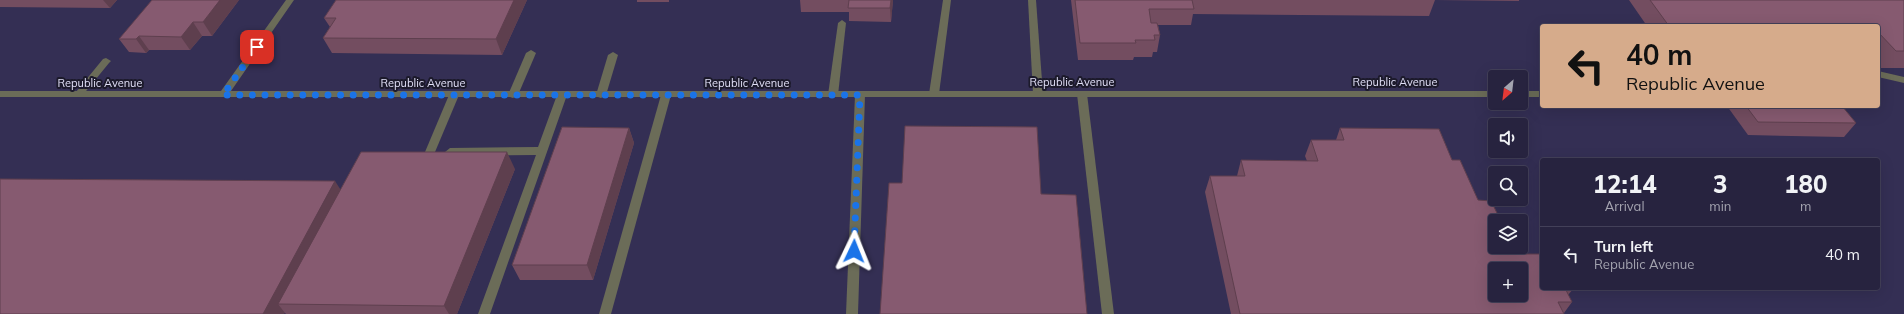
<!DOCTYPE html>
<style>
:root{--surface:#27233f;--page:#332f4a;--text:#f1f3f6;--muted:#a4a4b0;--line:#434059}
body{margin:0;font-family:Mulish,sans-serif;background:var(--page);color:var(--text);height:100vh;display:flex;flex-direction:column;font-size:15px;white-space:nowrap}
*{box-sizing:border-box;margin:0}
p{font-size:13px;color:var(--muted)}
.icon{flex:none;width:22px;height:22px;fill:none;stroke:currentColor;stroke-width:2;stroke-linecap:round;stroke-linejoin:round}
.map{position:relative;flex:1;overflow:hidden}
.sheet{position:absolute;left:1540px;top:158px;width:340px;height:132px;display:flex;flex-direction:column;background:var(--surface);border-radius:4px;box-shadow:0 4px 16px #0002,0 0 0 1px var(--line)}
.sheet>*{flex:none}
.hud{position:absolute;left:1540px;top:24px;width:340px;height:84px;border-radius:4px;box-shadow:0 4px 16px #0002,0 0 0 1px var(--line);background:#d6ab8b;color:#111;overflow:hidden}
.needle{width:26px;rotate:208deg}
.tools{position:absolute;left:1488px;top:70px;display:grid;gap:8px}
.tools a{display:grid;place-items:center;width:40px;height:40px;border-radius:4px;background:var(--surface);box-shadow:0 4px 16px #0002,0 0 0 1px var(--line);font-size:20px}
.pin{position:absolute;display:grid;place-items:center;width:34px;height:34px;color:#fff;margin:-17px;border-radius:8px;box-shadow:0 2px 6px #0006}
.me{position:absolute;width:44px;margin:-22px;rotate:2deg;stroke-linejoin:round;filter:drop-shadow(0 0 3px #0008)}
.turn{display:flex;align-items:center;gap:14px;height:84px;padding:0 20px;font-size:18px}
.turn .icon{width:52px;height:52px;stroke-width:2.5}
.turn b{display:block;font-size:28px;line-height:34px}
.eta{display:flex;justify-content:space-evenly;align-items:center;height:68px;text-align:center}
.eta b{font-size:24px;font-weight:800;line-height:28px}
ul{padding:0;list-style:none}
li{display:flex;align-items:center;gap:12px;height:56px;padding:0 20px;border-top:1px solid var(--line)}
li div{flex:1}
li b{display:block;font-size:15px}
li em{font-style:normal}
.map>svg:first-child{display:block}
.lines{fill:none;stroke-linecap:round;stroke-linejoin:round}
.service{fill:#6b6c58;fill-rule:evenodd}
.minor{fill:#6b6c58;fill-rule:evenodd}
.wall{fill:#734d60}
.shaded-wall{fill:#5e3f4e}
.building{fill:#865a70;stroke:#5e3f4e;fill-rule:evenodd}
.route{stroke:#1a73e8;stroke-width:7;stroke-dasharray:0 12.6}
.labels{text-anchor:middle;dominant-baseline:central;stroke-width:4;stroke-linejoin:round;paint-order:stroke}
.street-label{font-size:11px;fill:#e1e0f7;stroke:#1c1a2b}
</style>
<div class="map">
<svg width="1904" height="314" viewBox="0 0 1904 314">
<rect width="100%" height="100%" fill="#342f54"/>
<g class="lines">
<g class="service">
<polygon points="943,0 951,0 939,94 934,97 929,94"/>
<polygon points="1028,0 1036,0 1043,94 1038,97 1033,94"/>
<polygon points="842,20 846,23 838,95 833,98 828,95 838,23"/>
<polygon points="531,50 536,53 518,95 513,98 510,97 508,95 526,53"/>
<polygon points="613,52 618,55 606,95 601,98 598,97 596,95 608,55"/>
<polygon points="106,58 111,61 109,63 82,96 76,96 74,94 76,92 103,59"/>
<polygon points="1878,71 1904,77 1904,83 1878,77"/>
<polygon points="1082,91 1087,94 1114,314 1102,314 1077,94"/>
<polygon points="454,92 459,95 435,152 430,156 426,155 425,152 449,95"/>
<polygon points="562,92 567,95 490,314 478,314 536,155 450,156 445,152 450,148 538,147 557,95"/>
<polygon points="666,92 671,95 611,314 599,314 661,95"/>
<polygon points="860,92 865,95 858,314 846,314 855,95"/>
</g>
<g class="minor">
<polygon points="286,0 294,0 231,91 1495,91 1495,97 0,97 0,91 221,91"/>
<rect x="1521" y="91" width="21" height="6"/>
</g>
</g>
<g class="wall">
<polygon points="0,0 117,0 110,8 0,7"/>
<polygon points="239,0 212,36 202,36 190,50 149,50 146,53 129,52 119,39"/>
<polygon points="527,0 502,55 332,53 323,38 330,27 324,18"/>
<rect x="637" y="0" width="32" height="2"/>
<polygon points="800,0 893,0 891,22 849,21 849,12 801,12"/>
<polygon points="1071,0 1519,0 1519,1 1435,0 1429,16 1193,14 1191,25 1158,25 1160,35 1157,52 1153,52 1152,57 1134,57 1133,60 1078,60"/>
<polygon points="1629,0 1904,0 1904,68 1881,68 1878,64 1878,26 1647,26"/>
<polygon points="1727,106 1842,106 1856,123 1844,137 1748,135"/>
<polygon points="629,128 634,143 593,280 520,280 512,265"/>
<polygon points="1340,128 1452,160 1478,200 1515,254 1542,288 1574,288 1568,295 1572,302 1564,313 1564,314 1231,314 1205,192 1210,176 1237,176 1241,160 1307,161 1305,156 1311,140 1336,140"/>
<polygon points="515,169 457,314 286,314 285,313 0,314"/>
</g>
<g class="shaded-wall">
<polygon points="103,0 117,0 110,8"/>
<polygon points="220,0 239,0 212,36 203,22"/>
<polygon points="514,0 527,0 502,55 496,39"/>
<polygon points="891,0 893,0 891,22 890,8"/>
<polygon points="193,22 202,36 190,50 181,37"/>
<polygon points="139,36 149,50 146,53 136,39"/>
<polygon points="629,128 634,143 593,280 587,265"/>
<polygon points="507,152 515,169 457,314 449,314 444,306"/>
<polygon points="335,181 346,198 278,304 285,313 284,314 263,314"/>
</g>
<g class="building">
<polygon points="152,0 220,0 203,22 193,22 181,37 139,36 136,39 119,39"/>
<polygon points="336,0 514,0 496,39 323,38 336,18 324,18"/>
<polygon points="849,0 891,0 890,8 848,8"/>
<polygon points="1075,0 1192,0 1194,9 1149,9 1151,23 1157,23 1160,35 1154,35 1155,40 1135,40 1136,43 1080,43"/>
<polygon points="1650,0 1904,0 1904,51 1896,51 1878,32 1878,26 1669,26"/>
<polygon points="1746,106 1842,106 1856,123 1758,122"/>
<polygon points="905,126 1037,127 1041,194 1076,195 1087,314 880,314 889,183 902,183"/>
<polygon points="562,127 629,128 587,265 512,265"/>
<path d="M1340,128L1439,129L1452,160H1460L1478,200L1491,201L1501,221H1495V247H1512L1515,254H1542V288H1565L1572,302H1558L1564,314H1240L1210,176H1245L1241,160L1318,161L1311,140H1344ZM1495,269H1521V295H1495Z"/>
<polygon points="361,152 507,152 444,306 278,304"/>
<polygon points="0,179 335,181 263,314 0,314"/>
</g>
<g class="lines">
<polyline class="route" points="257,47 223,95 860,95 854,251"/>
</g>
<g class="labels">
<g class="street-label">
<text x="1072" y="82">Republic Avenue</text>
<text x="1395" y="82">Republic Avenue</text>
<text x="100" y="83">Republic Avenue</text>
<text x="423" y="83">Republic Avenue</text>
<text x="747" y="83">Republic Avenue</text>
</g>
</g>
</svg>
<div class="tools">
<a><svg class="needle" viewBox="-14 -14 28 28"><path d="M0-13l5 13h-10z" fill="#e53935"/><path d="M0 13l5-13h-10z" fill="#a4a4b0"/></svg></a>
<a><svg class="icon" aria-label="sound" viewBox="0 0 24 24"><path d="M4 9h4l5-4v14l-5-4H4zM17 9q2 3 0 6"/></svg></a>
<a><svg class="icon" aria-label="search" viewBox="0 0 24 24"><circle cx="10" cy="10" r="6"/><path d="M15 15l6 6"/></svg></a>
<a><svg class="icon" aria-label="layers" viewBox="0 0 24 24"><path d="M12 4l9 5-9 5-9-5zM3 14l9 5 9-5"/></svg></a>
<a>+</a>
</div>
<div class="pin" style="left:257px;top:47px;background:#d93025"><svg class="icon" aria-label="arrive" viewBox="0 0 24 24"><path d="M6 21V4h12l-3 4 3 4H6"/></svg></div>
<svg class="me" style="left:854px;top:251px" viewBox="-20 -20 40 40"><path d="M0-17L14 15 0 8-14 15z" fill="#1a73e8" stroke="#fff" stroke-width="4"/></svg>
<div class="hud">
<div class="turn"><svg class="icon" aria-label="left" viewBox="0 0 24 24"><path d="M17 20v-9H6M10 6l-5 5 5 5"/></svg><div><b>40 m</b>Republic Avenue</div></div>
</div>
<section class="sheet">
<div class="eta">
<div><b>12:14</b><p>Arrival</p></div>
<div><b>3</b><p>min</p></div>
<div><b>180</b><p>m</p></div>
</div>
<ul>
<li><svg class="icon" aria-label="left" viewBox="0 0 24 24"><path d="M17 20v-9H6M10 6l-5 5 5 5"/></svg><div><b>Turn left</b><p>Republic Avenue</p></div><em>40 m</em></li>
</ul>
</section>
</div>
